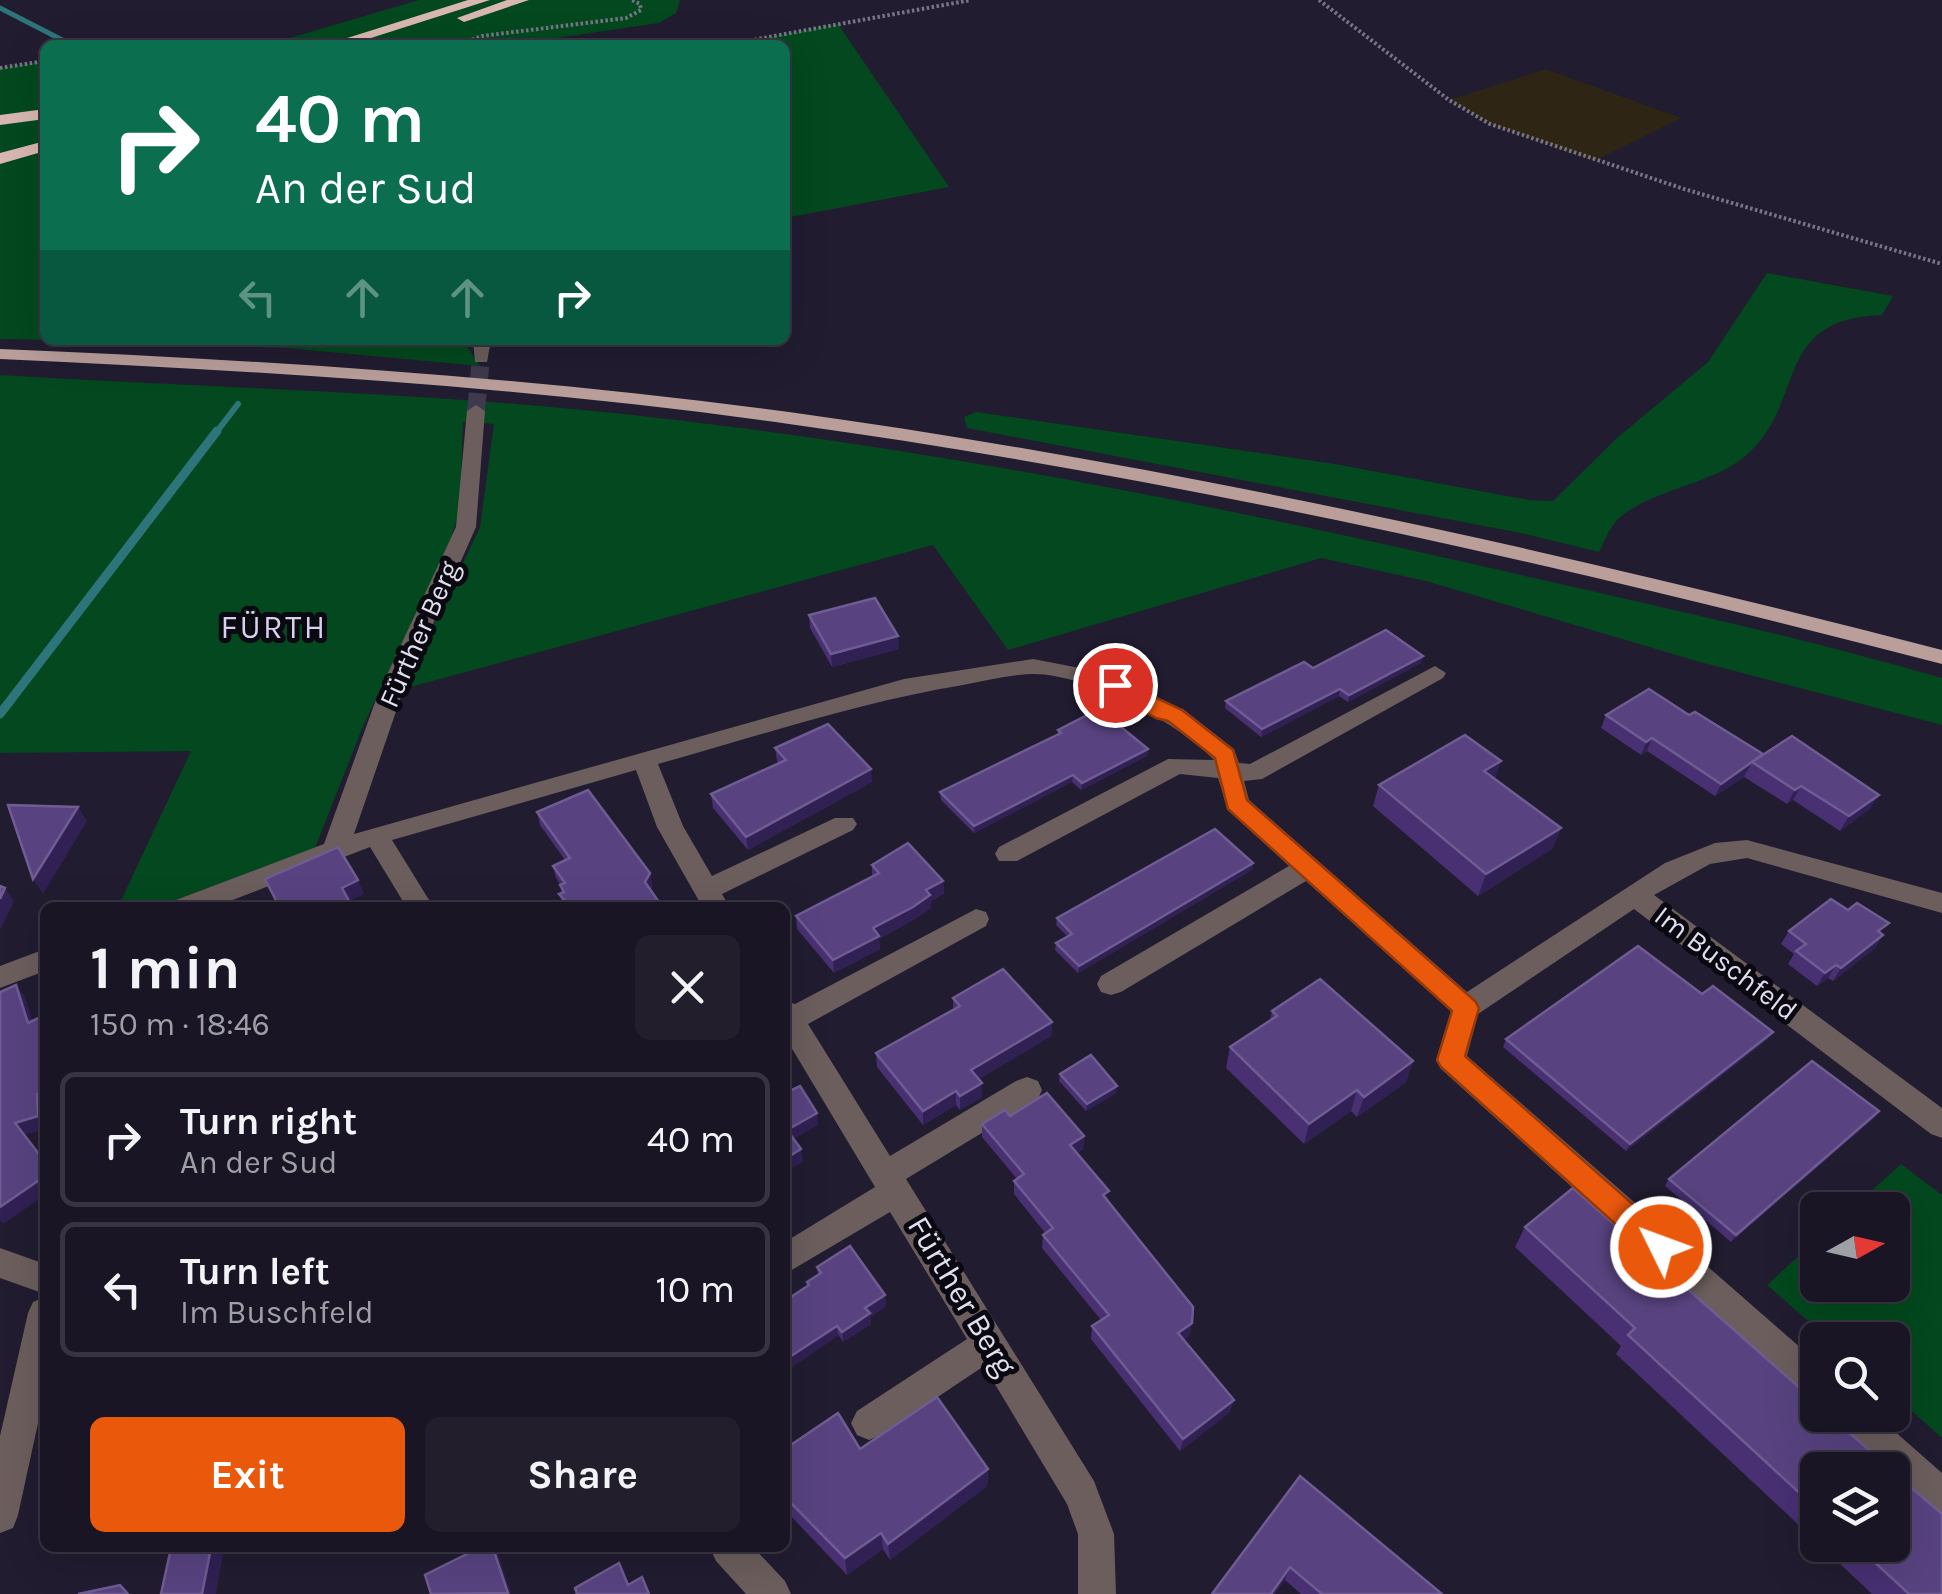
<!DOCTYPE html>
<meta charset="utf-8">
<style>
:root{--surface:#191524;--page:#221e2c;--text:#f1f3f6;--muted:#9f9fa6;--line:#373441;--accent:#ea580c}
body{margin:0;font-family:Karla,sans-serif;background:var(--page);color:var(--text);height:100vh;display:flex;flex-direction:column;font-size:38px;white-space:nowrap}
*{box-sizing:border-box;margin:0}
p{font-size:32px;color:var(--muted)}
.icon{flex:none;width:55px;height:55px;fill:none;stroke:currentColor;stroke-width:2;stroke-linecap:round;stroke-linejoin:round}
.map{position:relative;flex:1;overflow:hidden}
.sheet{position:absolute;left:40px;top:902px;width:750px;height:650px;display:flex;flex-direction:column;background:var(--surface);border-radius:15px;box-shadow:0 10px 40px #0002,0 0 0 2px var(--line)}
.sheet>*{flex:none}
.guide{position:absolute;left:40px;top:40px;width:750px;height:305px;border-radius:15px;box-shadow:0 10px 40px #0002,0 0 0 2px var(--line);background:#0b6e4f;color:#fff;overflow:hidden}
.needle{width:65px;rotate:82deg}
.buttons{position:absolute;left:1800px;top:1192px;display:grid;gap:20px}
.buttons a{display:grid;place-items:center;width:110px;height:110px;border-radius:15px;background:var(--surface);box-shadow:0 10px 40px #0002,0 0 0 2px var(--line);font-size:50px}
.pin{position:absolute;display:grid;place-items:center;width:85px;height:85px;color:#fff;margin:-42px;border:5px solid #fff;border-radius:50%;box-shadow:0 2px 10px #0007}
.me{position:absolute;width:110px;margin:-55px;rotate:312deg;stroke-linejoin:round;filter:drop-shadow(0 0 8px #0008)}
.turn{display:flex;align-items:center;gap:35px;height:210px;padding:0 50px;font-size:45px}
.turn .icon{width:130px;height:130px;stroke-width:2.5}
.turn b{display:block;font-size:70px;line-height:85px}
.lanes{display:flex;align-items:center;height:95px;padding:0 50px;background:#0003;justify-content:center;gap:50px;direction:ltr}
.lanes .off{opacity:.35}
.round{display:grid;place-items:center;flex:none;width:105px;height:105px;border-radius:15px;background:var(--page)}
.summary{display:flex;align-items:center;justify-content:space-between;height:170px;padding:0 50px}
h1{font-size:60px;font-weight:700;line-height:75px}
.action{display:flex;gap:20px;margin-top:auto;padding:20px 50px}
.action a{flex:1;height:115px;border-radius:15px;background:var(--accent);color:#fff;font-size:40px;font-weight:700;line-height:115px;text-align:center}
.action a+a{background:var(--page);color:var(--text)}
ul{padding:0;list-style:none}
li{display:flex;align-items:center;gap:30px;height:135px;margin:0 20px 15px;padding:0 30px;border:5px solid var(--line);border-radius:15px}
li div{flex:1}
li b{display:block;font-size:38px}
li em{font-style:normal}
.map>svg:first-child{display:block}
.industrial{fill:#2e2515}
.green{fill:#03481e}
.lines{fill:none;stroke-linecap:round;stroke-linejoin:round}
.stream-far2{stroke:#2d757b;stroke-width:5}
.stream-far1{stroke:#2d757b;stroke-width:6}
.stream{stroke:#2d757b;stroke-width:9}
.minor-tunnel{stroke:#3e394c;stroke-width:18;stroke-dasharray:18 9;stroke-linecap:butt}
.path{stroke:#787586;stroke-width:4;stroke-dasharray:2.5 2.5;stroke-linecap:butt}
.minor{fill:#6b5e5c;fill-rule:evenodd}
.major{fill:#b99e9a;fill-rule:evenodd}
.highway{fill:#d8b7b2;fill-rule:evenodd}
.wall{fill:#483073}
.shaded-wall{fill:#312053}
.building{fill:#584380;stroke:#6e5c92;stroke-width:2.5}
.route{fill:#ea580c;stroke:#983908;stroke-width:2.5}
.labels{text-anchor:middle;dominant-baseline:central;stroke-width:10;stroke-linejoin:round;paint-order:stroke}
.street-label{font-size:28px;fill:#e2e0ee;stroke:#0a0810}
.quarter-label{font-size:32px;letter-spacing:2.5px;fill:#d7d1ed;stroke:#0a0810}
.near-street-label{font-size:32px;fill:#e2e0ee;stroke:#0a0810}
</style>
<div class="map">
<svg width="1942" height="1594" viewBox="0 0 1942 1594">
<rect width="100%" height="100%" fill="#211c30"/>
<polygon class="industrial" points="1546,69 1681,118 1594,161 1490,124 1449,100"/>
<g class="green">
<polygon points="419,0 680,0 676,13 659,23 509,45 266,45"/>
<polygon points="838,24 949,187 785,218 785,45 725,45"/>
<polygon points="45,61 45,340 0,339 0,68"/>
<path d="M1767,273L1893,296L1882,315C1769,319 1809,405 1743,458C1709,485 1650,490 1618,519C1610,527 1604,542 1599,552L1521,533L967,428L964,417L976,412L1335,464L1529,500L1553,501L1617,438L1708,362Z"/>
<polygon points="51,340 468,340 466,345 480,366 287,348"/>
<path d="M0,375C194,387 389,391 583,410C892,440 1198,501 1499,570C1648,604 1796,636 1942,678V725L1700,662L1426,581L1321,558L1008,650L933,545L403,689L480,527L494,424L463,422L460,507L451,540L363,726L315,848L156,907H118L191,751L0,753Z"/>
<polygon points="1901,1164 1942,1195 1942,1438 1893,1394 1892,1340 1830,1340 1767,1285 1817,1239 1818,1285 1892,1285 1892,1210 1850,1210"/>
</g>
<g class="lines">
<polyline class="stream-far2" points="0,8 72,45"/>
<polyline class="stream-far1" points="215,434 238,404"/>
<polyline class="stream" points="0,714 217,431"/>
<polyline class="minor-tunnel" points="476,411 481,358"/>
<g class="path">
<polyline points="1319,0 1449,100 1490,124 1684,189 1942,264"/>
<polyline points="426,45 458,45"/>
<polyline points="458,45 482,36 626,18 641,10 640,4 632,0"/>
<polyline points="725,45 971,0"/>
<polyline points="0,68 45,61"/>
</g>
<g class="minor">
<polygon points="473,340 491,340 487,362 475,362"/>
<path d="M476,405L485,411L476,527L402,694L354,834L904,679L1033,659L1106,673L1169,706L1183,709L1234,749L1239,763L1250,764L1435,666L1446,673L1443,678L1262,779L1244,781L1249,800L1467,992L1665,863L1715,843L1747,840L1942,893V913L1747,858L1710,864L1654,895L1942,1108V1138L1931,1134L1634,909L1478,1014L1467,1056L1818,1363V1403L1806,1398L1441,1069L1436,1060L1451,1011L1306,881L1121,992L1111,995L1101,992L1097,984L1101,976L1289,866L1228,810L1218,778L1180,774L1017,861H999L995,854L999,847L1168,759L1214,760C1180,723 1083,672 1031,674C1009,675 985,681 963,685C859,702 759,736 658,764L683,826L712,876L835,818H853L857,824L853,830L722,894L730,908H703L657,827L636,770L392,840L434,908H407L370,847L212,908H169L173,901L324,844L378,694L456,527L467,411Z"/>
<polygon points="976,909 986,912 989,919 986,926 808,1024 890,1156 1016,1081 1027,1077 1038,1081 1042,1090 1038,1099 906,1179 1094,1481 1114,1534 1116,1594 1078,1594 1078,1534 1067,1504 984,1366 881,1435 869,1440 857,1435 851,1423 857,1411 967,1339 890,1212 785,1274 785,1242 875,1187 785,1037 785,1001 795,1004"/>
<polygon points="45,949 45,971 0,988 0,966"/>
<polygon points="0,1248 45,1264 45,1294 0,1278"/>
<polygon points="45,1297 45,1391 18,1515 13,1528 0,1533 0,1436 28,1313 33,1302"/>
<polygon points="1832,1415 1876,1415 1942,1473 1942,1515 1929,1510 1892,1477 1892,1470 1885,1470 1838,1427"/>
<polygon points="710,1548 754,1548 785,1581 791,1594 746,1594 716,1561"/>
</g>
<path class="major" d="M0,349C264,360 527,377 789,412C1178,466 1562,552 1942,650V664C1562,565 1179,478 789,424C528,387 264,371 0,359Z"/>
<g class="highway">
<polygon points="468,0 490,0 349,45 325,45"/>
<polygon points="507,0 529,0 464,22 457,18"/>
<polygon points="45,109 45,119 0,125 0,115"/>
<polygon points="45,141 45,151 0,164 0,153"/>
</g>
</g>
<g class="wall">
<polygon points="809,615 899,649 832,667 810,628"/>
<polygon points="1423,656 1421,663 1348,702 1339,696 1261,737 1225,708 1226,701 1313,668"/>
<polygon points="1606,715 1689,715 1870,809 1840,831 1793,800 1787,804 1744,777 1715,796 1647,751 1641,755 1601,728"/>
<polygon points="1058,730 1148,749 1147,756 1081,790 1072,782 974,833 941,800 940,792 1058,735"/>
<polygon points="775,748 872,782 748,850 713,808 711,794 779,763 777,761"/>
<polygon points="1379,785 1561,828 1552,849 1478,896 1373,806"/>
<polygon points="537,812 650,873 652,886 651,890 663,908 564,908 559,894 562,893 561,885 556,878 553,866 565,860 540,825"/>
<polygon points="1253,863 1252,870 1078,973 1055,950 1056,943 1067,936 1056,925 1057,918"/>
<polygon points="872,865 943,881 944,894 931,901 931,908 913,920 879,939 880,949 834,973 797,929 796,916 872,876"/>
<polygon points="1789,931 1882,934 1875,948 1833,981 1828,978 1817,986 1788,964 1794,954 1781,944"/>
<polygon points="1702,994 1768,1039 1626,1151 1503,1047 1506,1039"/>
<polygon points="953,998 1052,1022 1051,1036 979,1079 982,1097 960,1110 956,1105 923,1125 877,1067 876,1053 953,1010"/>
<polygon points="1272,1011 1413,1061 1406,1082 1357,1117 1351,1111 1304,1144 1226,1068 1230,1047 1270,1021"/>
<polygon points="1060,1074 1116,1093 1086,1111 1059,1081"/>
<polygon points="1879,1111 1874,1118 1731,1242 1665,1186 1669,1179"/>
<polygon points="1010,1116 1084,1136 1083,1149 1077,1153 1192,1323 1189,1336 1183,1340 1230,1412 1180,1451 1091,1339 1092,1326 1101,1320 1042,1248 1043,1235 1045,1233 1014,1194 1014,1181 1017,1179 982,1137 982,1124"/>
<polygon points="1525,1227 1818,1470 1818,1543 1616,1354 1621,1346 1515,1247"/>
<polygon points="817,1267 885,1295 886,1306 870,1317 871,1324 843,1342 808,1286 807,1282 818,1275"/>
<polygon points="785,1449 860,1449 988,1469 987,1486 890,1560 883,1549 847,1575 785,1510"/>
<polygon points="1300,1476 1442,1594 1301,1594 1285,1580"/>
<polygon points="1820,1545 1892,1545 1942,1594 1872,1594"/>
</g>
<g class="shaded-wall">
<polygon points="898,636 899,649 832,667 831,654"/>
<polygon points="1423,656 1421,663 1348,702 1349,695"/>
<polygon points="1340,689 1339,696 1261,737 1262,729"/>
<polygon points="1652,738 1647,751 1641,755 1646,742"/>
<polygon points="1148,749 1147,756 1081,790 1082,783"/>
<polygon points="1501,761 1494,783 1484,771"/>
<polygon points="1751,764 1744,777 1715,796 1721,784"/>
<polygon points="871,769 872,782 748,850 746,837"/>
<polygon points="1073,775 1072,782 974,833 974,826"/>
<polygon points="1801,786 1793,800 1787,804 1795,790"/>
<polygon points="1879,795 1870,809 1840,831 1849,816"/>
<polygon points="78,807 87,821 43,894 33,879"/>
<polygon points="1561,828 1552,849 1478,896 1486,874"/>
<polygon points="1253,863 1252,870 1078,973 1079,966"/>
<polygon points="650,873 652,886 648,895 645,882"/>
<polygon points="358,880 364,894 347,902 342,888"/>
<polygon points="943,881 944,894 931,901 931,908 913,920 879,939 880,949 834,973 833,960 926,890"/>
<polygon points="5,888 14,901 0,930 0,899"/>
<polygon points="1883,935 1875,948 1833,981 1841,968"/>
<polygon points="1836,965 1828,978 1817,986 1825,973"/>
<polygon points="16,985 25,997 37,1035 28,1023"/>
<polygon points="1052,1022 1051,1036 971,1084 971,1070"/>
<polygon points="1773,1032 1768,1039 1626,1151 1630,1144"/>
<polygon points="1413,1061 1406,1082 1357,1117 1364,1097"/>
<polygon points="982,1083 982,1097 960,1110 960,1096"/>
<polygon points="1117,1086 1116,1093 1086,1111 1087,1104"/>
<polygon points="1357,1090 1351,1111 1304,1144 1309,1124"/>
<polygon points="956,1091 956,1105 923,1125 923,1111"/>
<polygon points="45,1092 45,1129 24,1135 15,1123 37,1094"/>
<polygon points="1879,1111 1874,1118 1731,1242 1736,1235"/>
<polygon points="817,1113 818,1125 789,1142 787,1130"/>
<polygon points="1084,1136 1083,1149 1069,1159 1070,1145"/>
<polygon points="801,1149 803,1162 785,1172 785,1159"/>
<polygon points="45,1176 45,1195 3,1224 0,1220 0,1207"/>
<polygon points="885,1295 886,1306 870,1317 871,1324 843,1342 842,1332 865,1308"/>
<polygon points="1192,1323 1189,1336 1175,1346 1178,1333"/>
<polygon points="837,1326 838,1336 785,1372 785,1360"/>
<polygon points="1234,1400 1230,1412 1180,1451 1183,1439"/>
<polygon points="988,1469 987,1486 890,1560 888,1544"/>
<polygon points="881,1533 883,1549 847,1575 845,1558"/>
<polygon points="211,1548 224,1548 216,1594 202,1594"/>
<polygon points="493,1548 497,1551 511,1594 506,1594"/>
<polygon points="1290,1567 1285,1580 1275,1594 1271,1594"/>
</g>
<g class="building">
<polygon points="875,598 898,636 831,654 809,615"/>
<polygon points="1386,630 1423,656 1349,695 1340,689 1262,729 1226,701 1304,662 1313,668"/>
<polygon points="1649,689 1689,715 1695,712 1763,754 1721,784 1652,738 1646,742 1606,715"/>
<polygon points="1099,709 1148,749 1082,783 1073,775 974,826 940,792 1061,733 1058,730"/>
<polygon points="828,724 871,769 746,837 711,794 786,760 775,748"/>
<polygon points="1465,735 1501,761 1484,771 1561,828 1486,874 1379,785"/>
<polygon points="1792,736 1879,795 1849,816 1801,786 1795,790 1752,762"/>
<polygon points="588,790 650,873 645,882 663,908 572,908 559,894 564,892 560,885 565,883 553,866 570,858 537,812"/>
<polygon points="8,805 78,807 33,879"/>
<polygon points="1215,829 1253,863 1079,966 1056,943 1072,934 1057,918"/>
<polygon points="908,843 943,881 926,890 930,895 913,907 873,928 879,936 833,960 796,916 879,873 872,865"/>
<polygon points="338,847 358,880 342,888 353,908 280,908 265,879"/>
<polygon points="0,886 5,888 0,899"/>
<polygon points="1831,899 1848,910 1857,903 1889,923 1878,931 1883,935 1841,968 1836,965 1825,973 1796,951 1806,944 1789,931"/>
<polygon points="1638,946 1702,994 1713,986 1773,1032 1630,1144 1506,1039"/>
<polygon points="1003,969 1052,1022 971,1070 982,1083 960,1096 956,1091 923,1111 876,1053 960,1006 953,998"/>
<polygon points="1320,979 1413,1061 1364,1097 1357,1090 1309,1124 1230,1047 1277,1016 1272,1011"/>
<polygon points="16,985 28,1023 45,1015 45,1092 37,1094 38,1116 15,1123 45,1162 45,1176 0,1207 0,992"/>
<polygon points="1091,1055 1117,1086 1087,1104 1060,1074"/>
<polygon points="1812,1061 1879,1111 1736,1235 1669,1179"/>
<polygon points="800,1086 817,1113 787,1130 801,1149 785,1159 785,1093"/>
<polygon points="1047,1093 1084,1136 1070,1145 1109,1191 1103,1195 1193,1307 1192,1323 1178,1333 1234,1400 1183,1439 1092,1326 1109,1315 1043,1235 1053,1228 1014,1181 1024,1174 982,1124 1005,1110 1010,1116"/>
<polygon points="1573,1188 1818,1404 1818,1415 1829,1415 1892,1470 1818,1470 1818,1510 1628,1335 1635,1328 1525,1227"/>
<polygon points="850,1246 885,1295 865,1308 870,1313 842,1332 837,1326 785,1360 785,1301 809,1285 807,1282 821,1273 817,1267"/>
<polygon points="937,1397 988,1469 888,1544 881,1533 845,1558 785,1497 785,1449 838,1413 860,1449"/>
<polygon points="1892,1471 1942,1514 1942,1594 1909,1594 1856,1545 1892,1545"/>
<polygon points="1300,1476 1442,1594 1322,1594 1290,1567 1271,1594 1212,1594"/>
<polygon points="171,1548 211,1548 202,1594 161,1594"/>
<polygon points="479,1548 493,1548 508,1593 431,1594 425,1575"/>
<polygon points="619,1563 628,1585 642,1577 649,1594 577,1594 575,1588"/>
<polygon points="120,1585 128,1594 78,1594"/>
</g>
<polygon class="route" points="1115,678 1182,710 1233,750 1247,800 1475,1001 1479,1008 1465,1056 1671,1238 1676,1247 1671,1256 1661,1260 1651,1256 1441,1067 1437,1060 1452,1011 1228,809 1215,758 1168,721 1156,718 1107,690 1104,685"/>
<g class="labels">
<g class="street-label">
<text transform="translate(419 634) rotate(-66)">Fürther Berg</text>
<text transform="translate(1726 963) rotate(37)">Im Buschfeld</text>
</g>
<g class="quarter-label">
<text x="274" y="627">FÜRTH</text>
</g>
<g class="near-street-label">
<text transform="translate(962 1296) rotate(59)">Fürther Berg</text>
</g>
</g>
</svg>
<div class="buttons">
<a><svg class="needle" viewBox="-14 -14 28 28"><path d="M0-13l5 13h-10z" fill="#e53935"/><path d="M0 13l5-13h-10z" fill="#9f9fa6"/></svg></a>
<a><svg class="icon" aria-label="search" viewBox="0 0 24 24"><circle cx="10" cy="10" r="6"/><path d="M15 15l6 6"/></svg></a>
<a><svg class="icon" aria-label="layers" viewBox="0 0 24 24"><path d="M12 4l9 5-9 5-9-5zM3 14l9 5 9-5"/></svg></a>
</div>
<div class="pin" style="left:1115px;top:685px;background:#d93025"><svg class="icon" aria-label="arrive" viewBox="0 0 24 24"><path d="M6 21V4h12l-3 4 3 4H6"/></svg></div>
<svg class="me" style="left:1661px;top:1247px" viewBox="-20 -20 40 40"><circle r="17" fill="#ea580c" stroke="#fff" stroke-width="3"/><path d="M0-11L8 9 0 5-8 9z" fill="#fff"/></svg>
<div class="guide">
<div class="turn"><svg class="icon" aria-label="right" viewBox="0 0 24 24"><path d="M7 20v-9h11M14 6l5 5-5 5"/></svg><div><b>40 m</b>An der Sud</div></div>
<div class="lanes"><svg class="icon off" aria-label="left" viewBox="0 0 24 24"><path d="M17 20v-9H6M10 6l-5 5 5 5"/></svg><svg class="icon off" aria-label="ahead" viewBox="0 0 24 24"><path d="M12 20V5M6 11l6-6 6 6"/></svg><svg class="icon off" aria-label="ahead" viewBox="0 0 24 24"><path d="M12 20V5M6 11l6-6 6 6"/></svg><svg class="icon" aria-label="right" viewBox="0 0 24 24"><path d="M7 20v-9h11M14 6l5 5-5 5"/></svg></div>
</div>
<section class="sheet">
<div class="summary"><div><h1>1 min</h1><p>150 m · 18:46</p></div><a class="round"><svg class="icon" aria-label="close" viewBox="0 0 24 24"><path d="M6 6l12 12M18 6L6 18"/></svg></a></div>
<ul>
<li><svg class="icon" aria-label="right" viewBox="0 0 24 24"><path d="M7 20v-9h11M14 6l5 5-5 5"/></svg><div><b>Turn right</b><p>An der Sud</p></div><em>40 m</em></li>
<li><svg class="icon" aria-label="left" viewBox="0 0 24 24"><path d="M17 20v-9H6M10 6l-5 5 5 5"/></svg><div><b>Turn left</b><p>Im Buschfeld</p></div><em>10 m</em></li>
</ul>
<div class="action"><a>Exit</a><a>Share</a></div>
</section>
</div>
